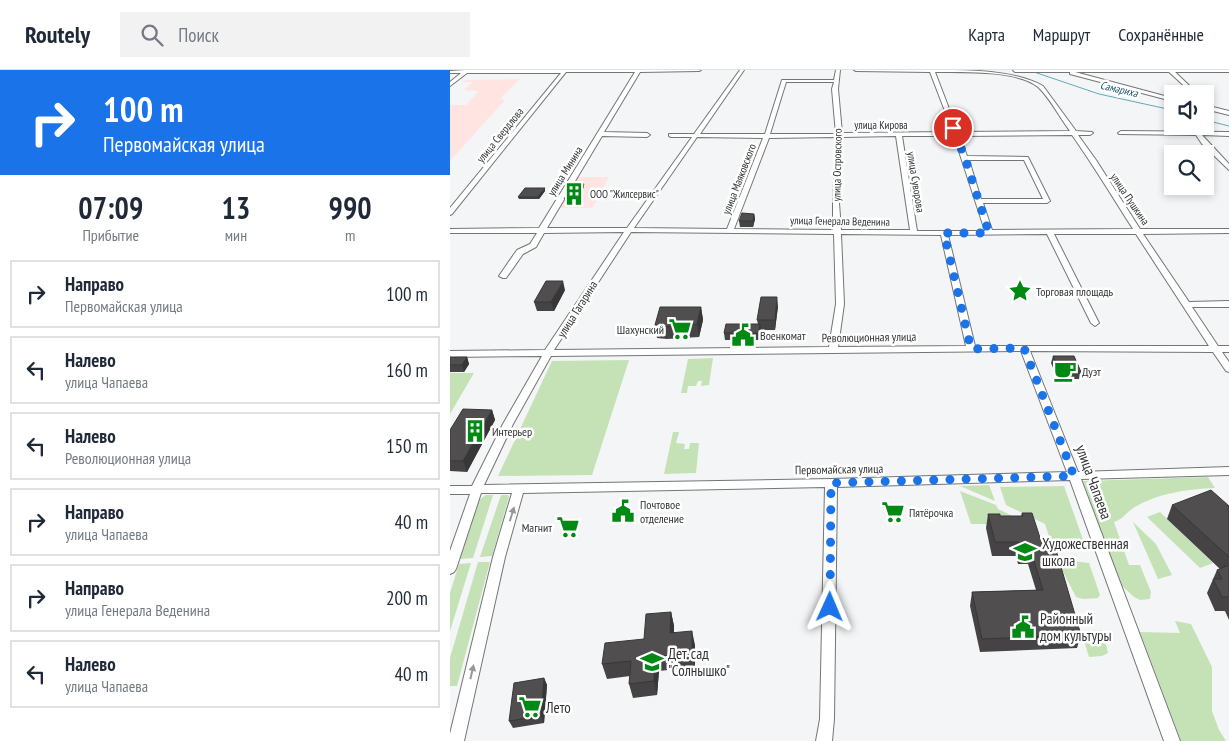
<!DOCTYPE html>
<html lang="ru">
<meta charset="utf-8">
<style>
:root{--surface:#fff;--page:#f2f2f3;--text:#1f2937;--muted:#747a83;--line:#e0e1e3}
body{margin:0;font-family:"PT Sans Narrow",sans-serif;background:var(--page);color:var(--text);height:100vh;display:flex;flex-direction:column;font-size:19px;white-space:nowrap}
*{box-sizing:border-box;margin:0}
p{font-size:16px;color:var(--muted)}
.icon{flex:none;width:28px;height:28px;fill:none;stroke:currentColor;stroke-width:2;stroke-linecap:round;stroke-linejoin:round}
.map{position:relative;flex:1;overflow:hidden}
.panel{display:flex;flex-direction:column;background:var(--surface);width:450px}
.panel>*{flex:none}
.top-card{background:#1a73e8;color:#fff;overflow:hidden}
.fabs{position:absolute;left:714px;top:15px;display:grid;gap:10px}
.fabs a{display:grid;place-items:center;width:50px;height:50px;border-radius:0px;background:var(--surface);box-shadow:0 2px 8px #0003;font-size:25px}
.pin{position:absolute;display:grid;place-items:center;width:42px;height:42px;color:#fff;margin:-21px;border:2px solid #fff;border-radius:50%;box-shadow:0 1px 5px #0007}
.me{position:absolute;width:55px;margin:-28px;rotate:1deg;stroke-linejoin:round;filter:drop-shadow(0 0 4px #0008)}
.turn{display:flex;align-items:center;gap:18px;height:105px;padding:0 20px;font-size:22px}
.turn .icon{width:65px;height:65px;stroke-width:2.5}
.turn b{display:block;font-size:35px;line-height:42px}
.eta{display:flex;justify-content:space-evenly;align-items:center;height:85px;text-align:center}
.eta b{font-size:30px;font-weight:700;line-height:35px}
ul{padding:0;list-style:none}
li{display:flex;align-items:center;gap:15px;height:68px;margin:0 10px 8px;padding:0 10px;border:2px solid var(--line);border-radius:0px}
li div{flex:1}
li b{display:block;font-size:19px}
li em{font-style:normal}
header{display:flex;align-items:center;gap:30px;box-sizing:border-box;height:70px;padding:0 25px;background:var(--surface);border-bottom:1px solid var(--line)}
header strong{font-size:24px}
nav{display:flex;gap:28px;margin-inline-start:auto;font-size:18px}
.search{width:350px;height:45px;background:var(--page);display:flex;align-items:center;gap:12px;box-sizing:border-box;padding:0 18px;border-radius:0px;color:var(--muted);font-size:19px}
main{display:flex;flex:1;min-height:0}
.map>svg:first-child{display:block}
.industrial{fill:#ffe4e1}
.green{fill:#c5e2b7}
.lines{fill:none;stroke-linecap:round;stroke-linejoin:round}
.stream{stroke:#61a9bc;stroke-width:1}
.minor-casing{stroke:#737576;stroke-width:2}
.minor{fill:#fff;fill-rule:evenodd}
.wall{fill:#454343}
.shaded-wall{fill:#383737}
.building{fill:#504e4e;stroke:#383737}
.oneway{fill:#989898}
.route{stroke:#1a73e8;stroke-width:9;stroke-dasharray:0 16.2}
.labels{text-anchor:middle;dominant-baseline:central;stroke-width:5;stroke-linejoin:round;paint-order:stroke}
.far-water-label{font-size:11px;font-style:italic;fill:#165462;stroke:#fff}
.far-street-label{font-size:11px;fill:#313232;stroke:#fff}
.far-poi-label{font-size:11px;fill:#313232;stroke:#fff;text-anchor:start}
.poi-label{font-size:12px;fill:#313232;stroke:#fff;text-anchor:start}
.street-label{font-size:12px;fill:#313232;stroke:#fff}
.near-street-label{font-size:15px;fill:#313232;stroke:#fff}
.near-poi-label{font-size:15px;fill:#313232;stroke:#fff;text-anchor:start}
</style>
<header>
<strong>Routely</strong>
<div class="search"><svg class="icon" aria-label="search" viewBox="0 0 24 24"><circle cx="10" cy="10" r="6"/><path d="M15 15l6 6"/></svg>Поиск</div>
<nav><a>Карта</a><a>Маршрут</a><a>Сохранённые</a></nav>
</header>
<main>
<section class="panel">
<div class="top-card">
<div class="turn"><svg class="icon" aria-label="right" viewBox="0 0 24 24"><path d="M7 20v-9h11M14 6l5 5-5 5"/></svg><div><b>100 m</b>Первомайская улица</div></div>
</div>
<div class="eta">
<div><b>07:09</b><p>Прибытие</p></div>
<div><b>13</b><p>мин</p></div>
<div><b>990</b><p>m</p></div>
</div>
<ul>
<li><svg class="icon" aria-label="right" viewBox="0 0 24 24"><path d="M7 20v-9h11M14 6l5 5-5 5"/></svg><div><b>Направо</b><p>Первомайская улица</p></div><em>100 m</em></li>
<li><svg class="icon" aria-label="left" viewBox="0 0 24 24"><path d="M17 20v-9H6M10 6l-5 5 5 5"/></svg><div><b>Налево</b><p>улица Чапаева</p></div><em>160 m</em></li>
<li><svg class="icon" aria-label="left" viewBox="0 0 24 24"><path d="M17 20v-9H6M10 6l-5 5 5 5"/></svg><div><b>Налево</b><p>Революционная улица</p></div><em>150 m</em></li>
<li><svg class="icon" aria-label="right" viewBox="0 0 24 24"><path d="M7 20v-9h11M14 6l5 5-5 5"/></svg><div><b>Направо</b><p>улица Чапаева</p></div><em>40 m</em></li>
<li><svg class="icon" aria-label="right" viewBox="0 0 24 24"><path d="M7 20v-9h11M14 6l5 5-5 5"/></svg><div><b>Направо</b><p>улица Генерала Веденина</p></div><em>200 m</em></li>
<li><svg class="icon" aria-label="left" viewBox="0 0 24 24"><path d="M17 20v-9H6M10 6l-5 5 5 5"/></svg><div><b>Налево</b><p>улица Чапаева</p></div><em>40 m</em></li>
</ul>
</section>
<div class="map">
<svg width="779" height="671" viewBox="0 0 779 671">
<rect width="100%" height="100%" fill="#f4f5f6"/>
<g class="industrial">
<polygon points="70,9 50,29 55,30 0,91 0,35 16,35 29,21 14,20 23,12 12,12 15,10"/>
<polygon points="126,107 159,107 142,138 107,138"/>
</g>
<g class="green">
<polygon points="263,288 259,315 251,316 252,311 248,311 246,316 238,316 237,323 231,323 238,289"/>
<polygon points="179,290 142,405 48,406 102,291"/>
<polygon points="0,303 24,303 0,344"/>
<polygon points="223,362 229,362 226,373 235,374 234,379 239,379 240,373 249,373 246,403 214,404"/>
<path d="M758,407L765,418C739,419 708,423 685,437C676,442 674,449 664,452L679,495H690L701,522L700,529L690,530L684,527L670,514L633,411Z"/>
<polygon points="539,415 545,431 510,416"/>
<polygon points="614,416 636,478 603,479 595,454 556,435 550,417"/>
<polygon points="510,421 546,435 548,439 579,454 521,454"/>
<polygon points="36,425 43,425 23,488 10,489 29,430"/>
<polygon points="51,425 58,425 59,427 42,486 30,487"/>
<polygon points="710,442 763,493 750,498 697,447"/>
<polygon points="683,452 706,474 722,505 708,509"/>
<polygon points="622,491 639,493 650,525 648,528 633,529 626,527 609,494"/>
<polygon points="28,492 40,492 7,616 0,616 0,588"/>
<polygon points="21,493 0,561 0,523 9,494"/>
<polygon points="725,551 741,554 762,597 762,641 769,660 776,671 731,671 690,562 730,563"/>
<polygon points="652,560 658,583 652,586 639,587 631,561"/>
</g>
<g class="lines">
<g class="stream">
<polyline points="584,2 649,24 722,40"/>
<polyline points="755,50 779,56"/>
</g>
<defs>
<g id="minor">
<path d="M15,0H251L249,1L190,2L154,62L197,63L200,65L197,67L152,66L97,158H177L242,67H221L219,66V64H244L290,0H294L250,64H315L332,10H384L386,0H390L388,19L392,63L503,62L480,2L406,1L404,0C431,0 458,0 485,0C518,0 565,0 593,16L626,61L642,62L643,63L640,65H628L646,90L690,159H779V163L693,164L739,232L779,231V237H742L768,276H779V282H772L779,292V302L776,301L763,282L580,281L628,402L779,397V405L631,409L730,671H714L620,410L387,417L384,649L382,671H366L370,649L375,417L73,423L55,487L14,671H0V664L43,487L62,423H31L6,499L4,502L0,504V481L20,424H0V416H22L53,354L92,286L0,287V281L95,280L174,162L94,163L86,177L73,184L56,208H53L49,206L67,180L80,174L87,163H0V159L89,158L185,2H116L2,144L0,145V138L111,3H17L0,16V12L11,3H0V1ZM485,2C512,2 568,0 588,17C600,28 610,48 620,61L508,62ZM336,12H384L382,19L386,64H320ZM622,65C644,96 663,128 683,159L542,160L533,133H597L600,131L578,87L517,86L510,66ZM446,66L460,160H391L389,133L392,67ZM452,66H504L535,161H467ZM247,67L313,68L277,159L184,158ZM386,67L383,133V160L284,159L319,68ZM519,90H574L593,129H531ZM181,162L384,164L386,234L379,277L104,280ZM391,164L491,165L516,276L388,277L394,234ZM597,164L641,253L645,256L649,253L604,164H686L759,276H525L498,165ZM571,281L617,402L381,409L34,415L63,354L101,286Z"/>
<polygon points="563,0 779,0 779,2 725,2 748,24 743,24 719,2 625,2 722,28 722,31 620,4 620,2 565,2"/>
<polygon points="755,35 779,41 779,45 755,39"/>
<polygon points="671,61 779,62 779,66 752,65 779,94 779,100 752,74 746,65 669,64 668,63"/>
</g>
</defs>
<use href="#minor" class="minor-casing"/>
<use href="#minor" class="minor"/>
</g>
<g class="wall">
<polygon points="134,117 126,132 115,132 114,129"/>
<polygon points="95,121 89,129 69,129 68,127"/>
<polygon points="304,144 305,149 303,157 290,157 289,151"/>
<polygon points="115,220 104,241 87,241 84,232"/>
<polygon points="328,236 325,260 311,260 310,270 275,270 274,263 308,254 307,250"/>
<polygon points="251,237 253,250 249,267 217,269 207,268 205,255"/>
<polygon points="603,286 631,302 629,309 608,309 601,293"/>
<polygon points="0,287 17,287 19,294 14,302 0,302"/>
<polygon points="42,340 45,350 17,402 0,401 0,360"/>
<polygon points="722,435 779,436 779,550 775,541 765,541 757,523 767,500 770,499 717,449"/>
<polygon points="572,443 594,480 631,565 627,578 530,582 520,536 522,522 586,520 578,494 568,494 566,486 542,486 536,458 538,444 550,446 571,446"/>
<polygon points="221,542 224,556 224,562 245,575 245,597 209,601 207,625 183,628 179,614 180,606 157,609 152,594 194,569"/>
<polygon points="94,608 97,615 94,653 63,658 59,651"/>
</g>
<g class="shaded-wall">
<polygon points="134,114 134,117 126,132 125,129"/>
<polygon points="95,118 95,121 89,129 88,127"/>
<polygon points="304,144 305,149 303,157 303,151"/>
<polygon points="113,211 115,220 104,241 101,232"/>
<polygon points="327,227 328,236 325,260 325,250"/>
<polygon points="251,237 253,250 249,267 247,254"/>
<polygon points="310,254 311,260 310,270 309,263"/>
<polygon points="17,287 19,294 14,302 12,295"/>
<polygon points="42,340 45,350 17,402 13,391"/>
<polygon points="221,542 224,556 223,577 220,563"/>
<polygon points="242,561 245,575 245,597 242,582"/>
<polygon points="205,587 209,601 207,625 204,611"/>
<polygon points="94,608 97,615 94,653 91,646"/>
</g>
<g class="building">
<polygon points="123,114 134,114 125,129 114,129"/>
<polygon points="75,118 95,118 88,127 68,127"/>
<polygon points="292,143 304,144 303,151 289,151"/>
<polygon points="96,211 113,211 101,232 84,232"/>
<polygon points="311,227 327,227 325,250 307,250"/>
<polygon points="210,237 251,237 247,254 215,257 205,255"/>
<polygon points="276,254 310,254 309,263 274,263"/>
<polygon points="603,286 624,286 631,302 609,302"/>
<polygon points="0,287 17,287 12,295 0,295"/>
<polygon points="13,339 42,340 13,391 0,391 0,360"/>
<polygon points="761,420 779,436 779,487 722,435"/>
<polygon points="572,443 582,443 594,480 606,480 631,565 532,569 522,522 593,520 581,481 571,480 569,472 545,472 538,444 550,444 550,446 573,446"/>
<polygon points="779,495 779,527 772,527 763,509 772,509 767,500"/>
<polygon points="221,542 220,563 242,561 242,582 205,587 204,611 179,614 181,591 152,594 155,573 194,569 196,544"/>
<polygon points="94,608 91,646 59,651 64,613"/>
</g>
<defs><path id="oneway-solid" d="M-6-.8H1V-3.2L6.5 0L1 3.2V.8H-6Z" transform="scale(1.25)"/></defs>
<g class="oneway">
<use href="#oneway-solid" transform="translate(62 444) rotate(-73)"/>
<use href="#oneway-solid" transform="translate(22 602) rotate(-77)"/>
</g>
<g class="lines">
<polyline class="route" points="380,537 381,413 624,406 574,278 521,279 494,163 539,163 515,88 503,58"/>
</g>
<defs>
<symbol id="building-bare" viewBox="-9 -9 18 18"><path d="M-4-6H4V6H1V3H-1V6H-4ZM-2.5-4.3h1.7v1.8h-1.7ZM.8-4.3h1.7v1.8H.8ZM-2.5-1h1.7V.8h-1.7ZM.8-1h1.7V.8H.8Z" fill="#008913" stroke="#fff" stroke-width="2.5" paint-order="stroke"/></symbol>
<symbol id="sight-bare" viewBox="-9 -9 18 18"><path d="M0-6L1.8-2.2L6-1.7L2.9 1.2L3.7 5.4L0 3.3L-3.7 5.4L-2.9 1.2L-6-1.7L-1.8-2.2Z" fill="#008913" stroke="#fff" stroke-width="2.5" paint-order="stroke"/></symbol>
<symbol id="supermarket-bare" viewBox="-9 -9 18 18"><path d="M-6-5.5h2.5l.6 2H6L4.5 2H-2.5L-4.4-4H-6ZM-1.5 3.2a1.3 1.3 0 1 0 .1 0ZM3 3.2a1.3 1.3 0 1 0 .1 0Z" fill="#008913" stroke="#fff" stroke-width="2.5" paint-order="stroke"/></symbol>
<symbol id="civic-bare" viewBox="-9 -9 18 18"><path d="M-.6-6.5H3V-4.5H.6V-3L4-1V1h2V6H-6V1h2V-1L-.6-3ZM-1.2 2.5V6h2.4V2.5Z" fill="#008913" stroke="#fff" stroke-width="2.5" paint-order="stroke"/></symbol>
<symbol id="cafe-bare" viewBox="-9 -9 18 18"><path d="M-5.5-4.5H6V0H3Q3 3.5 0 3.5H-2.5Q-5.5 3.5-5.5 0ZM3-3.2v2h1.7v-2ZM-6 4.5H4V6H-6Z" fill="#008913" stroke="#fff" stroke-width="2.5" paint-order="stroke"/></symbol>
<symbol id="university-bare" viewBox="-9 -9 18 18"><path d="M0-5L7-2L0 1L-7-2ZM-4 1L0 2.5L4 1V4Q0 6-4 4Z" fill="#008913" stroke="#fff" stroke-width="2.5" paint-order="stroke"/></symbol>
<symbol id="school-bare" viewBox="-9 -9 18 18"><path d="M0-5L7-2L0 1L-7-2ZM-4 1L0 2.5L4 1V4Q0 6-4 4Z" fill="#008913" stroke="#fff" stroke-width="2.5" paint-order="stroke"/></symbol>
</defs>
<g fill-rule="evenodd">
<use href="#building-bare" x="108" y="108" width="32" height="32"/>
<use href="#sight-bare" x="554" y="205" width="32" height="32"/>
<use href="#supermarket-bare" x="214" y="243" width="32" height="32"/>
<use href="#civic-bare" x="277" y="249" width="32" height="32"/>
<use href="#cafe-bare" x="599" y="285" width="32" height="32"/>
<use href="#building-bare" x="9" y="345" width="32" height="32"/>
<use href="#civic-bare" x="157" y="425" width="32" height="32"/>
<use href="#supermarket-bare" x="427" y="426" width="32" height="32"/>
<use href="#supermarket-bare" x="102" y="441" width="32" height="32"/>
<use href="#university-bare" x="559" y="466" width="32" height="32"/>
<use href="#civic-bare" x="557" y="541" width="32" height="32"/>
<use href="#school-bare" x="186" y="576" width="32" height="32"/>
<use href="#supermarket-bare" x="64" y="621" width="32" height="32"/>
</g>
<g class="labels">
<g class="far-water-label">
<text transform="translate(669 19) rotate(13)">Самариха</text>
</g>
<g class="far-street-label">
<text x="431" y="55">улица Кирова</text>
<text transform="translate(50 65) rotate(-51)">улица Свердлова</text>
<text transform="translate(387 95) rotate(-89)">улица Островского</text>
<text transform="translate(115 101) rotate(-58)">улица Минина</text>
<text transform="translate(289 109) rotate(-69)">улица Маяковского</text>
<text transform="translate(466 112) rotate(81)">улица Суворова</text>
<text transform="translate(680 129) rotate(56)">улица Пушкина</text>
<text transform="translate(390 151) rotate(1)">улица Генерала Веденина</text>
</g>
<g class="far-poi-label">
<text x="140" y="124">ООО "Жилсервис"</text>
</g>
<g class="poi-label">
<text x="586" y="221">Торговая площадь</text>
<text x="214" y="259" text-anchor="end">Шахунский</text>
<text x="310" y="265">Военкомат</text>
<text x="632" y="301">Дуэт</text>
<text x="42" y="361">Интерьер</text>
<text x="190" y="434">Почтовое<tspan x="190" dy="14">отделение</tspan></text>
<text x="459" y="442">Пятёрочка</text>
<text x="102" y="457" text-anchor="end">Магнит</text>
</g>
<g class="street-label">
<text transform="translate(127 239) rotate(-58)">улица Гагарина</text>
<text transform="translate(419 267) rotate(-1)">Революционная улица</text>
<text transform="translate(389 399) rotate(-1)">Первомайская улица</text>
</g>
<g class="near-street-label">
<text transform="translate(644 412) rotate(70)">улица Чапаева</text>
</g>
<g class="near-poi-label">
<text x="592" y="473">Художественная<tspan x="592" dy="17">школа</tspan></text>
<text x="590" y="548">Районный<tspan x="590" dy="17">дом культуры</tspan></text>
<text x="218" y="583">Дет. сад<tspan x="218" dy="17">"Солнышко"</tspan></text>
<text x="96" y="637">Лето</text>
</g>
</g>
</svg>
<div class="fabs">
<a><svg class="icon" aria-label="sound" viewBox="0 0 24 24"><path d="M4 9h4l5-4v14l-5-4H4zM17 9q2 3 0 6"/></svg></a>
<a><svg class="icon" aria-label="search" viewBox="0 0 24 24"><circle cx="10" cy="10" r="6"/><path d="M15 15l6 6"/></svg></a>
</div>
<div class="pin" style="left:503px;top:58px;background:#d93025"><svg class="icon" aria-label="arrive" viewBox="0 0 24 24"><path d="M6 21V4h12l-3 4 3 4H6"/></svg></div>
<svg class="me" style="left:380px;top:537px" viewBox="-20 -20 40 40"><path d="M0-17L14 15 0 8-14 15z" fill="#1a73e8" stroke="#fff" stroke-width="4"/></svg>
</div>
</main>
